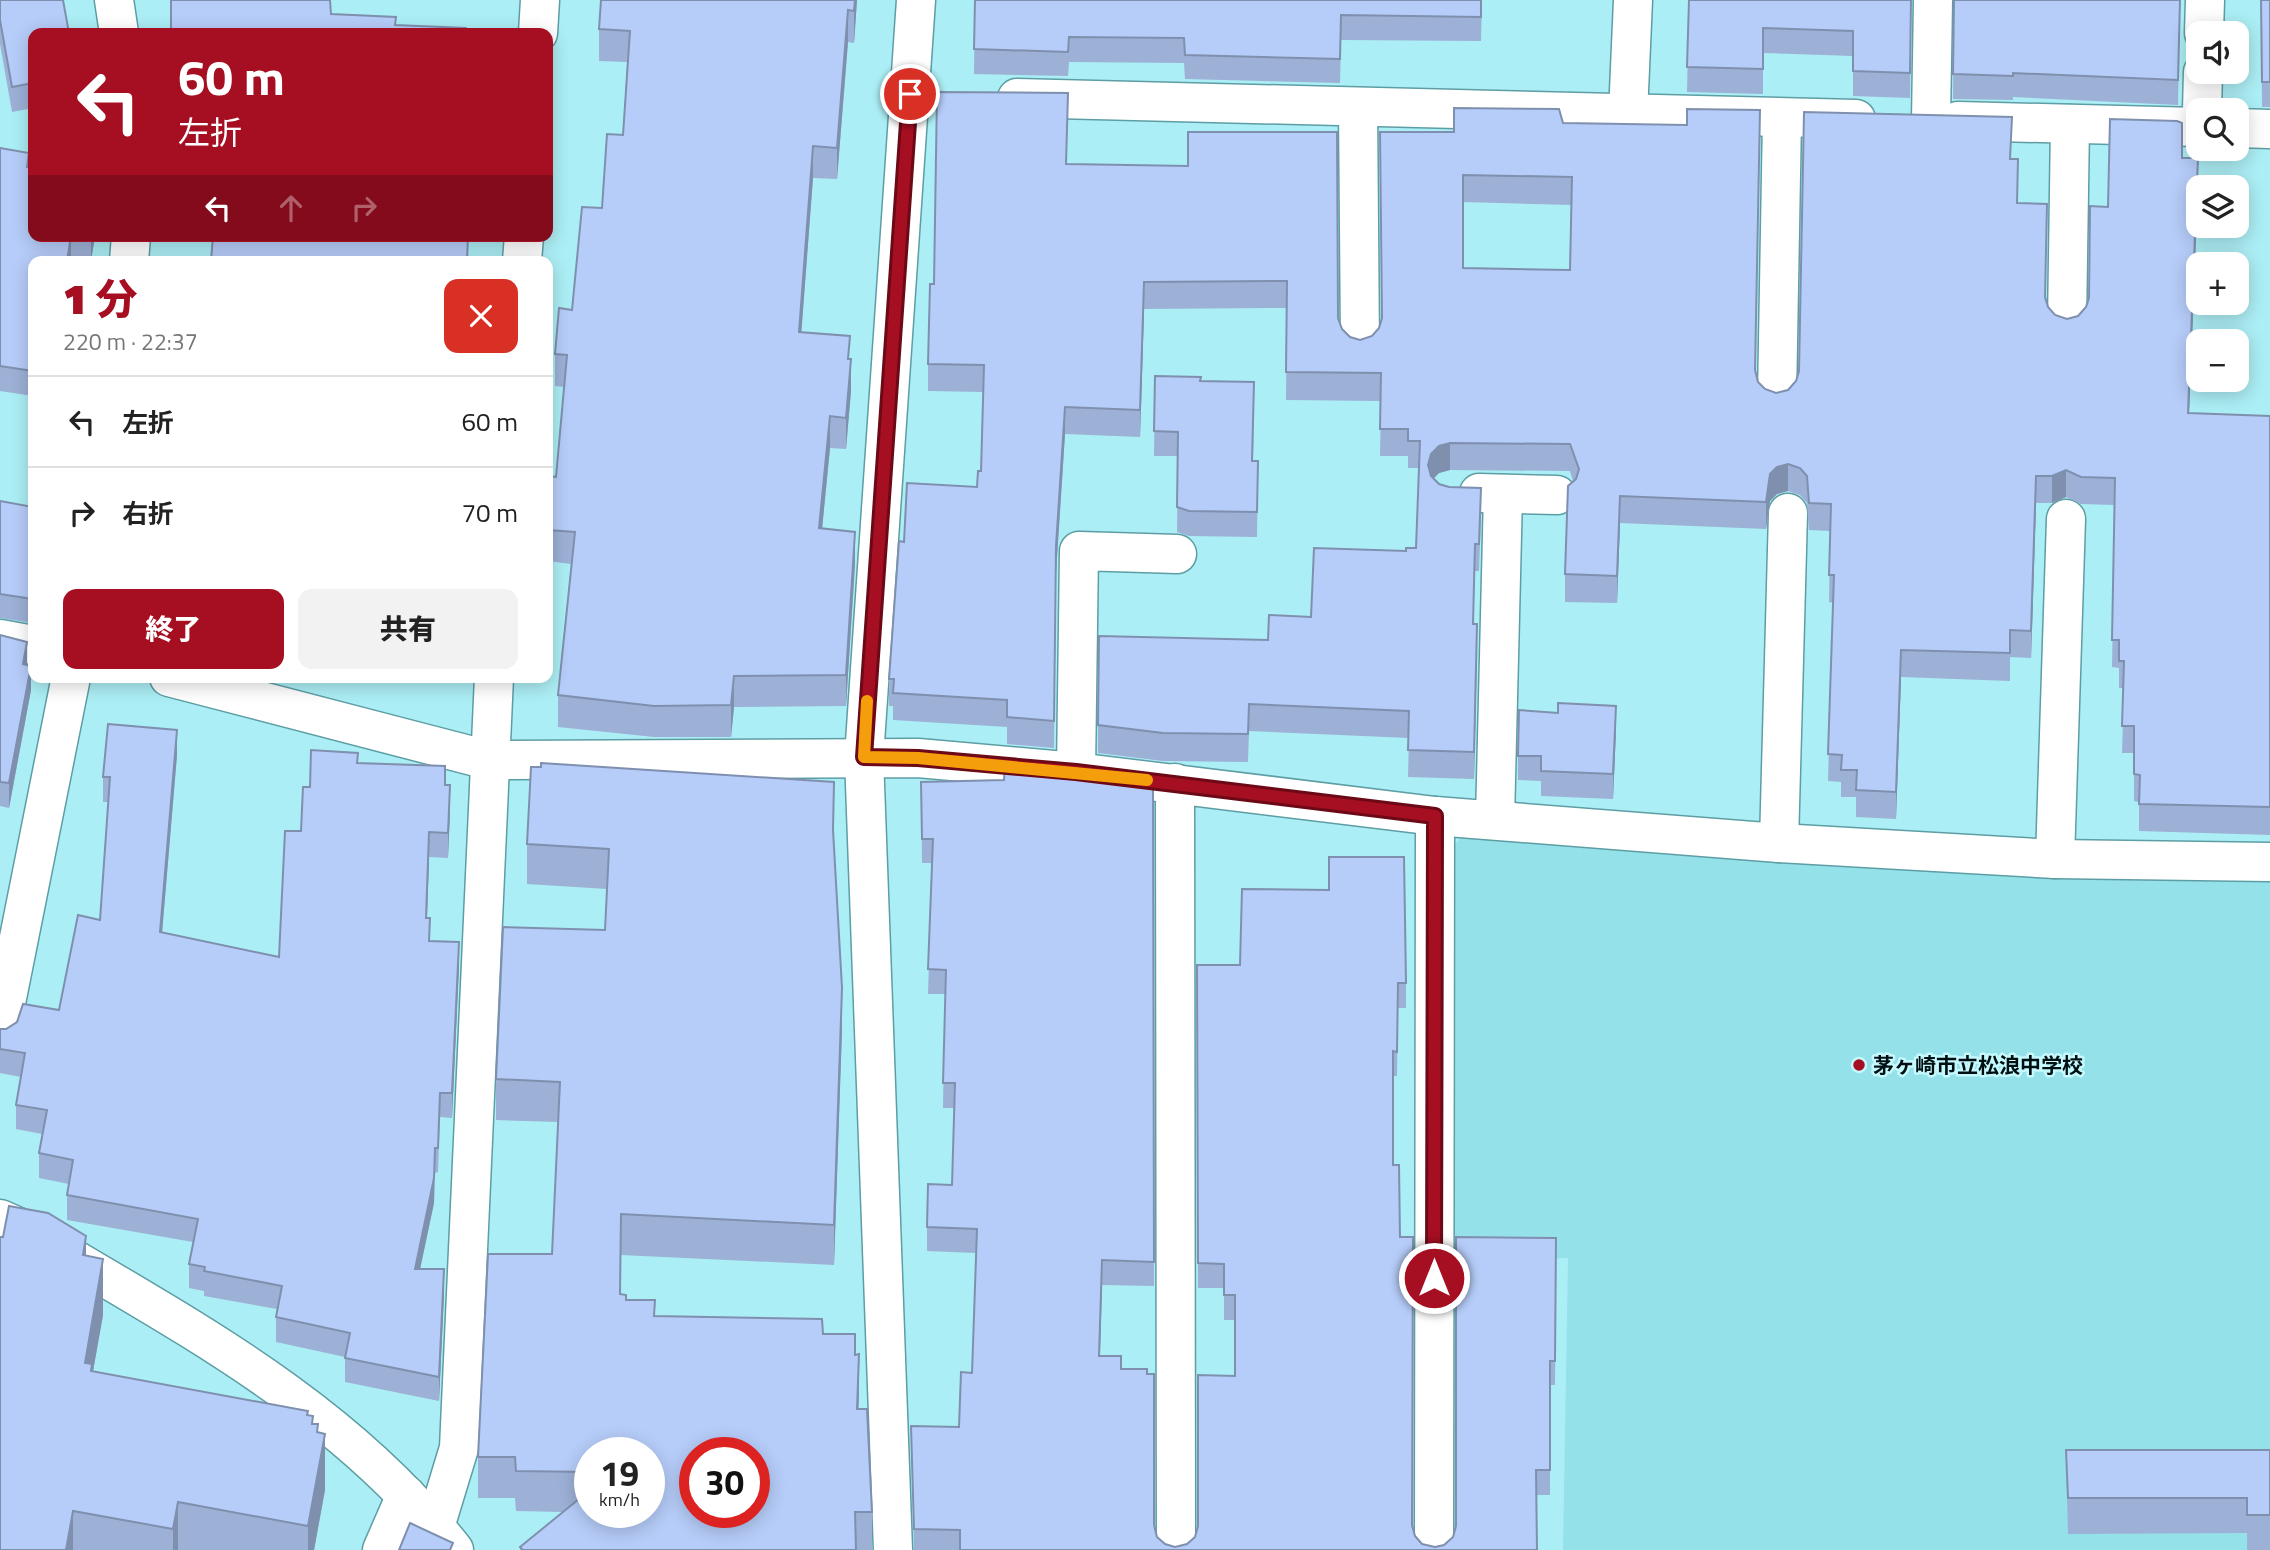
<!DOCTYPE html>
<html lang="ja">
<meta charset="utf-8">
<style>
:root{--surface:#fff;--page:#f2f2f2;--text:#222;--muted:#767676;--line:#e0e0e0;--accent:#a60e22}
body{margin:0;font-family:"Titillium Web","Noto Sans JP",sans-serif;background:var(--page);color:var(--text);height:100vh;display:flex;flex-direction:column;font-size:26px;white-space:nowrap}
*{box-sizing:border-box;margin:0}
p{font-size:23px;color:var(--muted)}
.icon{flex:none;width:38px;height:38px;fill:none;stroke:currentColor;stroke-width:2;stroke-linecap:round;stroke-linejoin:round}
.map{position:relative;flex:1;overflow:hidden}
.sheet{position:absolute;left:28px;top:256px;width:525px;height:427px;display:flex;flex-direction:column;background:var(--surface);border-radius:14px;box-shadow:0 4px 18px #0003}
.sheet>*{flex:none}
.guide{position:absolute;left:28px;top:28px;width:525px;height:214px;border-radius:14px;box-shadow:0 4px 18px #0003;background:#a60e22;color:#fff;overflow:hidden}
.buttons{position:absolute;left:2186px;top:21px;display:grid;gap:14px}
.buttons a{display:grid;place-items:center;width:63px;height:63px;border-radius:14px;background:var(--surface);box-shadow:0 4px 18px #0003;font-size:35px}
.speed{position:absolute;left:574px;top:1437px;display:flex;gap:14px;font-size:35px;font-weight:700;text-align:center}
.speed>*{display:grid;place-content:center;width:91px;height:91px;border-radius:50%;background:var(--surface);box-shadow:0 4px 18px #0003;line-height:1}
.speed small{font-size:18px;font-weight:400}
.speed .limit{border:10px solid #d22;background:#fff;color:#111}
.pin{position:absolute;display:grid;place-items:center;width:60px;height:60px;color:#fff;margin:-30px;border:4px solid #fff;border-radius:50%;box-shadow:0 2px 7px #0007}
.me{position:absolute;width:77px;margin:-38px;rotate:0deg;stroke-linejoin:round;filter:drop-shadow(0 0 5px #0008)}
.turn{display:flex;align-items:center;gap:24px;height:147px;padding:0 35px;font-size:32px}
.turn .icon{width:91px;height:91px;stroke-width:2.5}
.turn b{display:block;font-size:49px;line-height:60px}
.lanes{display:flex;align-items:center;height:66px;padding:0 35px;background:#0003;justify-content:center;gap:35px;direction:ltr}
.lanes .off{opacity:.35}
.round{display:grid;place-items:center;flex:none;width:74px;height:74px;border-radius:14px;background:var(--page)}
.summary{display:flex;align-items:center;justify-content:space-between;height:119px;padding:0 35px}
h1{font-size:42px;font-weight:800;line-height:52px;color:var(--accent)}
.primary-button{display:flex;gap:14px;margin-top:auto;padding:14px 35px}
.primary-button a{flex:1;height:80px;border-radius:14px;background:var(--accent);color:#fff;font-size:28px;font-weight:800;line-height:80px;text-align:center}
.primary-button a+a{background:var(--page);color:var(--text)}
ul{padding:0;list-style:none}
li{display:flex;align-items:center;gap:21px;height:91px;padding:0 35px;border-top:2px solid var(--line)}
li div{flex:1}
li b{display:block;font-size:26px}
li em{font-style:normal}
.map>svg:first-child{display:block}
.built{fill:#95e1e9}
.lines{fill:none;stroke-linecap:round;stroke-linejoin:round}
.minor-casing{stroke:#5d9ea4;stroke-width:41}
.minor{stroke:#fff;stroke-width:38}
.wall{fill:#9db0d6;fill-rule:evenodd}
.shaded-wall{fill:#7f90ae}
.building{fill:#b6cdf9;stroke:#7f90ae;stroke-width:2;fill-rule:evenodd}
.route-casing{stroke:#6c0916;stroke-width:18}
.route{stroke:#a60e22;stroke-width:12}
.slow{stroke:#f59e0b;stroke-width:12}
.poi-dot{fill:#a60e22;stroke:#c5f9fe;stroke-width:2.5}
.labels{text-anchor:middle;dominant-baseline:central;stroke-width:5;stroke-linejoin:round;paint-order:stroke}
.poi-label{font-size:21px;font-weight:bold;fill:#000f12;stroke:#c5f9fe;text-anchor:start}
</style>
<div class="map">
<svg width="2270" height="1550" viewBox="0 0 2270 1550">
<rect width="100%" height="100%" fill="#aceef5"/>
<polygon class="built" points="1462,837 2270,872 2270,1550 1563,1550 1568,1258 1451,1261 1445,854"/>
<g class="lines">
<defs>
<g id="minor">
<polyline points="114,0 119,33"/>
<polyline points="538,33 540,0"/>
<polyline points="2204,33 2205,0"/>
<polyline points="1017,98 1856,119"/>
<polyline points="1358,107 1360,345"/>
<polyline points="2202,110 2203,72"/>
<polyline points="1628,114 1633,0"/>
<polyline points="1931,121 1933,0"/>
<polyline points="1958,121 2198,127"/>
<polyline points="2236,128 2270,129"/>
<polyline points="129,261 131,236"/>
<polyline points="522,261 524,236"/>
<polyline points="2067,324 2070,124"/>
<polyline points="1777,398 1782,118"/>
<polyline points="1479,493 1557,495"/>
<polyline points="0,639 33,645"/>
<polyline points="169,677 488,760 918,758 1076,772 1435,816 1779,843 2055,859 2270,862"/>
<polyline points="1076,772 1079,551 1177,554"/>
<polyline points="1175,783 1176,1550"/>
<polyline points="1495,820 1503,494"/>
<polyline points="1779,843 1788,513"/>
<polyline points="2055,859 2066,519"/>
<polyline points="0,1033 71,677"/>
<path d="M0,1219L25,1230C181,1324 339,1404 454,1550"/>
<polyline points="435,1527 459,1448 494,677"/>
<polyline points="382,1550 406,1495"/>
<polyline points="893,1550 864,757 916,0"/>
<polyline points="1434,1550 1435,816"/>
</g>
</defs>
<use href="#minor" class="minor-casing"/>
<use href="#minor" class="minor"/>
</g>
<g class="wall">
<polygon points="0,0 33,33 33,108 12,112 0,44"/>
<polygon points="601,0 857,0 854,43 848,42 837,179 813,178 801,333 850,359 851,391 846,449 830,448 822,528 855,564 846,706 734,707 731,737 654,737 558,727 558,695 571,564 548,561 548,476 556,477 564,387 555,386 555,354 572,310 623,135 627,62 599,61 599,29"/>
<polygon points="975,0 1482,0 1481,41 1341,40 1340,83 1185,79 1184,63 1069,62 1068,76 974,74"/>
<polygon points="1689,0 1911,0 1910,98 1853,96 1853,56 1763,53 1763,94 1687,92"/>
<polygon points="1954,0 2180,0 2178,105 2013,97 2013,100 1953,99"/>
<polygon points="2261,0 2270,0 2270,107 2262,107"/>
<path d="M1563,123L1756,372L1758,382L1765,389L1776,393L1788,390L2011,159L2018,203L2048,307L2055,315L2067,319L2078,316L2086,307L2089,298L2108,207L2182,158L2198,185L2189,413L2270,416V835L2139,831V802L2134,801V753H2122L2124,688H2119V668L2112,667L2115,505L2081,504L2066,497L2052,503H2036L2031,658L2010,657V681L1901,677L1896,819L1856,817V797H1841V782L1828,781L1833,603L1829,602L1830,531L1809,530L1807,503L1800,495L1788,491L1777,494L1770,501L1766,529L1620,523L1617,603L1565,602V574L1573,481L1570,471L1450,470L1439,473L1434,478L1439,484L1481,515L1479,571H1475L1473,624L1477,651L1474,779L1408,777L1409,738L1249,731L1248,762L1163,761L1098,753V725L1268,640L1311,617L1406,551L1416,548L1419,468H1408V456H1380L1381,401L1286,400L1287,308L1144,309L1140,437L1065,434L1056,573L1054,748L1007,744V727L893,720V706H889V679L904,542L977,487L981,471L983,392L928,391V364L934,284L1067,164L1188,166L1338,318L1342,329L1350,337L1360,340L1372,336L1379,328L1454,132ZM1463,202L1572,205L1570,270L1463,268Z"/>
<polygon points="0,148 29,167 33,236 95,236 91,261 71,258 71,261 33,261 33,396 0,391"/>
<polygon points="1155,376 1200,381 1254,407 1253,461 1258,461 1257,537 1189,536 1177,532 1178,456 1154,456"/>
<polygon points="0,501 33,507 33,623 0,618"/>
<polygon points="0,635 27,665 31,690 9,808 0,806"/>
<polygon points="1616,730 1613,799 1541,796 1541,781 1518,780 1518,756"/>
<polygon points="177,755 162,932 279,957 310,787 358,763 445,785 450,809 448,858 429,857 427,918 430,941 459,966 452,1118 440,1117 438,1172 435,1173 434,1203 420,1269 444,1294 439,1401 345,1382 345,1357 276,1342 276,1317 277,1309 204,1296 204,1291 189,1288 189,1264 193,1242 67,1220 67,1195 69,1184 39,1178 39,1153 42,1134 16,1129 16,1105 21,1077 0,1073 0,1029 6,1029 59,1010 100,920 108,802 103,802 103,777"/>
<polygon points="1153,779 1154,1286 1102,1285 1100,1356 1121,1369 1157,1537 1165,1544 1175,1547 1187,1544 1195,1537 1235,1376 1235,1320 1224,1320 1224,1288 1198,1288 1197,965 1406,983 1406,1008 1398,1008 1397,1076 1393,1076 1393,1165 1400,1237 1412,1525 1415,1536 1422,1544 1435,1547 1444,1545 1453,1537 1556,1238 1555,1385 1550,1385 1550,1495 1536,1495 1537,1550 914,1550 911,1426 959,1427 972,1373 976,1253 927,1251 927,1227 952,1185 954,1108 943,1108 945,994 928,994 932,863 922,863 921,782"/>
<path d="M833,841L842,1029L834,1265L621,1255L620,1294L626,1300L655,1316L823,1334L855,1355L858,1409L872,1512V1550H520V1547L563,1512L516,1511L515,1498H478V1457L552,1254L558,1122L496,1120V1079L605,930L607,889L527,884V844ZM590,1452L649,1512H590Z"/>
<polygon points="86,1256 103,1315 93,1371 308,1415 318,1433 325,1490 314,1550 0,1550"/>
<polygon points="2066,1450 2270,1450 2270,1550 2247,1550 2247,1533 2068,1534"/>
</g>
<g class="shaded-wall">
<polygon points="855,0 857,0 854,43 854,11"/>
<polygon points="848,10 848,42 837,179 837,148"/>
<polygon points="813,146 813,178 799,364 799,332"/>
<polygon points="2198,158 2198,185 2188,440 2188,413"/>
<polygon points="71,236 71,261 67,261"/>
<polygon points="91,236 95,236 91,261"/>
<polygon points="1144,282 1144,309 1140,437 1140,410"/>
<polygon points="851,359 851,391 846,449 846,418"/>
<polygon points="1065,407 1065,434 1056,573 1054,748 1056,546"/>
<polygon points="830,416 830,448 819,560 819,528"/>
<polygon points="1450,443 1450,470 1439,473 1431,481 1428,465 1431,454 1439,446"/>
<polygon points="1788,464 1788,491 1777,494 1770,501 1766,529 1766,502 1770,474 1777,467"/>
<polygon points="2066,470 2066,497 2052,503 2052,476"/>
<polygon points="2036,476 2036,503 2031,658 2031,631"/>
<polygon points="1620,496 1620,523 1617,603 1617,576"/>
<polygon points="855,532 855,564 846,706 846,675"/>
<polygon points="1477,624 1477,651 1474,779 1474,752"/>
<polygon points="27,642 27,666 23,664"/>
<polygon points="1901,650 1901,677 1896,819 1896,792"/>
<polygon points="31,666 31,690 9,808 9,783"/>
<polygon points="734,676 734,707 731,737 731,705"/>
<polygon points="1616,706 1616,730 1613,799 1613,774"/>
<polygon points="177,730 177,755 160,957 160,932"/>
<polygon points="450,785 450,809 448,858 448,833"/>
<polygon points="429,832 429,857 426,942 426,918"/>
<polygon points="459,942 459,966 452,1118 452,1093"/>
<polygon points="842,988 842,1029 834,1265 834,1225"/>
<polygon points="435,1148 434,1203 415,1293 415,1269"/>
<polygon points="86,1236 86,1292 83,1255"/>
<polygon points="103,1259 103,1315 92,1377 85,1363"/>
<polygon points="1102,1260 1102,1285 1099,1380 1099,1356"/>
<polygon points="444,1269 444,1294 439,1401 439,1377"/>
<polygon points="859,1354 859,1395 857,1449 857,1409"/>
<polygon points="318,1424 318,1469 325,1434 325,1490 314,1550 308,1550 308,1526"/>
<polygon points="178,1502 178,1550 173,1550 173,1529"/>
<polygon points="73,1511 73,1550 66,1550"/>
</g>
<g class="building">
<polygon points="0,0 63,0 69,33 33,33 33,83 12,87 0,20"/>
<polygon points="171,0 330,0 331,14 396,17 395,25 466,28 470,33 171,33"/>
<polygon points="601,0 855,0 854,11 848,10 837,148 813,146 799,332 850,336 848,359 851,359 846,418 830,416 819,528 855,532 846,675 734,676 731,705 654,706 558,695 575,532 548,530 548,476 556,477 567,355 555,354 559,308 572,310 582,207 602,208 607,134 623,135 630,31 599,29"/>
<polygon points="975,0 1481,0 1481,17 1341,15 1340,59 1185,55 1184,38 1069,37 1068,52 974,49"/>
<polygon points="1689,0 1911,0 1910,73 1853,71 1853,31 1763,28 1763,69 1687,67"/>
<polygon points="1954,0 2180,0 2178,80 2013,73 2013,76 1953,74"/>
<polygon points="2261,0 2270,0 2270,82 2262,82"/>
<path d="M937,92L1068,93L1066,164L1188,166V132H1337L1338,318L1342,329L1350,337L1360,340L1372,336L1379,328L1382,318L1380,132H1454V108L1559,109L1563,123L1687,125V109L1760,110L1755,370L1758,382L1765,389L1776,393L1788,390L1796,381L1799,371L1804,112L2012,117L2010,159H2018L2017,203L2047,204L2045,297L2048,307L2055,315L2067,319L2078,316L2086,307L2089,298L2090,206L2108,207L2110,119L2177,121L2182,123V158H2198L2188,413L2270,416V807L2139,804L2140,775L2134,774V726H2122L2124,661H2119V640H2112L2115,478L2081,477L2066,470L2052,476H2036L2031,631L2010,630V653L1901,650L1896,792L1856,790L1857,770H1841L1842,755L1828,754L1834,575H1829L1831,504L1809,503L1807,476L1800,468L1788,464L1777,467L1770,474L1766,502L1620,496L1617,576L1565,574L1568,486L1576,479L1579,469L1570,444L1450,443L1439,446L1431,454L1428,465L1431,476L1439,484L1449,487L1481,488L1479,544H1475L1473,624H1477L1474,752L1408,750L1409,711L1249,704L1248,734L1163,733L1098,725L1099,636L1268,640L1269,615L1311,617L1314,548L1406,551V548H1416L1420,441H1408V429H1380L1381,373L1286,372L1287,281L1144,282L1140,410L1065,407L1056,546L1054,721L1007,717V700L893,693L894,679H889L899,541L904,542L907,483L977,487L978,471H981L984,365L928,364L930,284H934ZM1463,175L1572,177L1570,270L1463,268Z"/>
<polygon points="0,148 29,153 27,167 33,168 33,236 71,236 67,261 33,261 33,371 0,366"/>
<polygon points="213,236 468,236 467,261 211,261"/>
<polygon points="1155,376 1201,377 1200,381 1254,382 1252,461 1258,461 1257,512 1189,511 1177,507 1178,432 1154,431"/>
<polygon points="0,501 33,507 33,599 0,594"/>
<polygon points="0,635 27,642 23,664 31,666 9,783 0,782"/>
<polygon points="1558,703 1616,706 1613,774 1541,771 1541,756 1518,756 1519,710 1558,713"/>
<polygon points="108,724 177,730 160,932 279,957 285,831 301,831 303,787 310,787 311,750 358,753 357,763 445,766 445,785 450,785 448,833 429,832 426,918 430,918 429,941 459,942 452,1093 440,1093 438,1148 435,1148 434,1178 415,1269 444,1269 439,1377 345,1358 350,1333 276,1317 282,1286 204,1271 205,1267 189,1264 198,1219 67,1195 73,1160 39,1153 47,1110 16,1105 25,1053 0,1049 0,1029 6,1029 17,1022 23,1004 59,1010 78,915 100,920 110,777 103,777"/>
<path d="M541,763L834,782L833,830L842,988L834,1225L621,1214L620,1294L626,1295V1300H655L654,1316L822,1319L823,1334H855V1355L859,1354L857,1409H867L872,1512H855L856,1550H523L520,1547L590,1490V1512H649V1452H590V1472L516,1471L515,1457H478L488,1254H552L560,1082L496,1079L503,927L605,930L609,849L527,844L531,767H541ZM695,1452H754V1512H695Z"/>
<polygon points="1005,763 1153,779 1154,1262 1102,1260 1099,1356 1121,1356 1121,1369 1147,1369 1147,1374 1154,1374 1154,1525 1157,1537 1165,1544 1175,1547 1187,1544 1195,1537 1198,1526 1198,1375 1235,1376 1235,1295 1224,1295 1224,1264 1198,1263 1197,965 1240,965 1242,889 1329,890 1329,857 1404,857 1406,983 1398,983 1397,1052 1393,1051 1393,1165 1399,1165 1400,1237 1413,1237 1412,1525 1415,1536 1422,1544 1435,1547 1444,1545 1453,1537 1456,1526 1456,1237 1556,1238 1555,1361 1550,1361 1550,1470 1536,1470 1537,1550 960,1550 960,1530 914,1529 911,1426 959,1427 961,1372 972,1373 977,1229 927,1227 928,1184 952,1185 955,1083 943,1083 946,970 928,969 933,839 922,839 921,782 1004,780"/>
<polygon points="9,1206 48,1213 86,1236 83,1255 103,1259 85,1363 92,1364 91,1371 308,1411 307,1415 313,1416 312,1424 318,1424 317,1432 325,1434 308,1526 178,1502 173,1529 73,1511 66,1550 0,1550 0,1237 3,1237"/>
<polygon points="2066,1450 2270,1450 2270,1515 2247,1515 2247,1498 2068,1498"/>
<polygon points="410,1523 453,1543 450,1550 399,1550"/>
</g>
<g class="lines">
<defs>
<polyline id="route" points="910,94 864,757 918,758 1076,772 1435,816 1434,1278"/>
</defs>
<use href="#route" class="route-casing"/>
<use href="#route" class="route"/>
<polyline class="slow" points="867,701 864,757 918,758 1147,780"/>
</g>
<circle class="poi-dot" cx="1859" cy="1065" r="7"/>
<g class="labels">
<g class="poi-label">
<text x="1873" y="1065">茅ヶ崎市立松浪中学校</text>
</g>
</g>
</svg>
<div class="buttons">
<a><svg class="icon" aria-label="sound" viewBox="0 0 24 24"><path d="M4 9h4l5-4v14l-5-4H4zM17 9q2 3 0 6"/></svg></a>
<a><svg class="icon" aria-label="search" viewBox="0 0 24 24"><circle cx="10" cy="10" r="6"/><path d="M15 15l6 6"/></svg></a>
<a><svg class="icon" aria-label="layers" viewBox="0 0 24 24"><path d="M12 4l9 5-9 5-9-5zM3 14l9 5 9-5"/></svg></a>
<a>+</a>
<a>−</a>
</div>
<div class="speed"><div>19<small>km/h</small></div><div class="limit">30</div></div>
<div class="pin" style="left:910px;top:94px;background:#d93025"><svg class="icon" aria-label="arrive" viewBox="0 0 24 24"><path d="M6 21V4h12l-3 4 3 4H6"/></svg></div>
<svg class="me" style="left:1434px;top:1278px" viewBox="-20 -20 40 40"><circle r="17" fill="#a60e22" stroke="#fff" stroke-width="3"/><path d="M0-11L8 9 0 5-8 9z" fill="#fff"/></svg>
<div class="guide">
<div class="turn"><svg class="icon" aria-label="left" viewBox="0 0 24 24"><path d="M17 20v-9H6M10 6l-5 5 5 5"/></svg><div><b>60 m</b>左折</div></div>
<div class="lanes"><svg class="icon" aria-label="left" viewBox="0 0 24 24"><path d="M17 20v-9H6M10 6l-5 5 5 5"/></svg><svg class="icon off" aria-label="ahead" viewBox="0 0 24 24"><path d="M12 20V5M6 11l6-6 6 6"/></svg><svg class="icon off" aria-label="right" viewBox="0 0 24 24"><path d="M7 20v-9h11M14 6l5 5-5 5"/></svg></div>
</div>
<section class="sheet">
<div class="summary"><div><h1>1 分</h1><p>220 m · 22:37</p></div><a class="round" style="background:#d93025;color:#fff"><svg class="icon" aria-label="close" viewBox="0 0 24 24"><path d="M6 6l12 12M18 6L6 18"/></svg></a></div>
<ul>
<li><svg class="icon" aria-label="left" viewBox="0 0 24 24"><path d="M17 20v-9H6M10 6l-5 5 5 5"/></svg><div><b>左折</b></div><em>60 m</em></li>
<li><svg class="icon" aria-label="right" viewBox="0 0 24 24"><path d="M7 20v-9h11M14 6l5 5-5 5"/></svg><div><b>右折</b></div><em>70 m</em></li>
</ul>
<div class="primary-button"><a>終了</a><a>共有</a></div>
</section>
</div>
